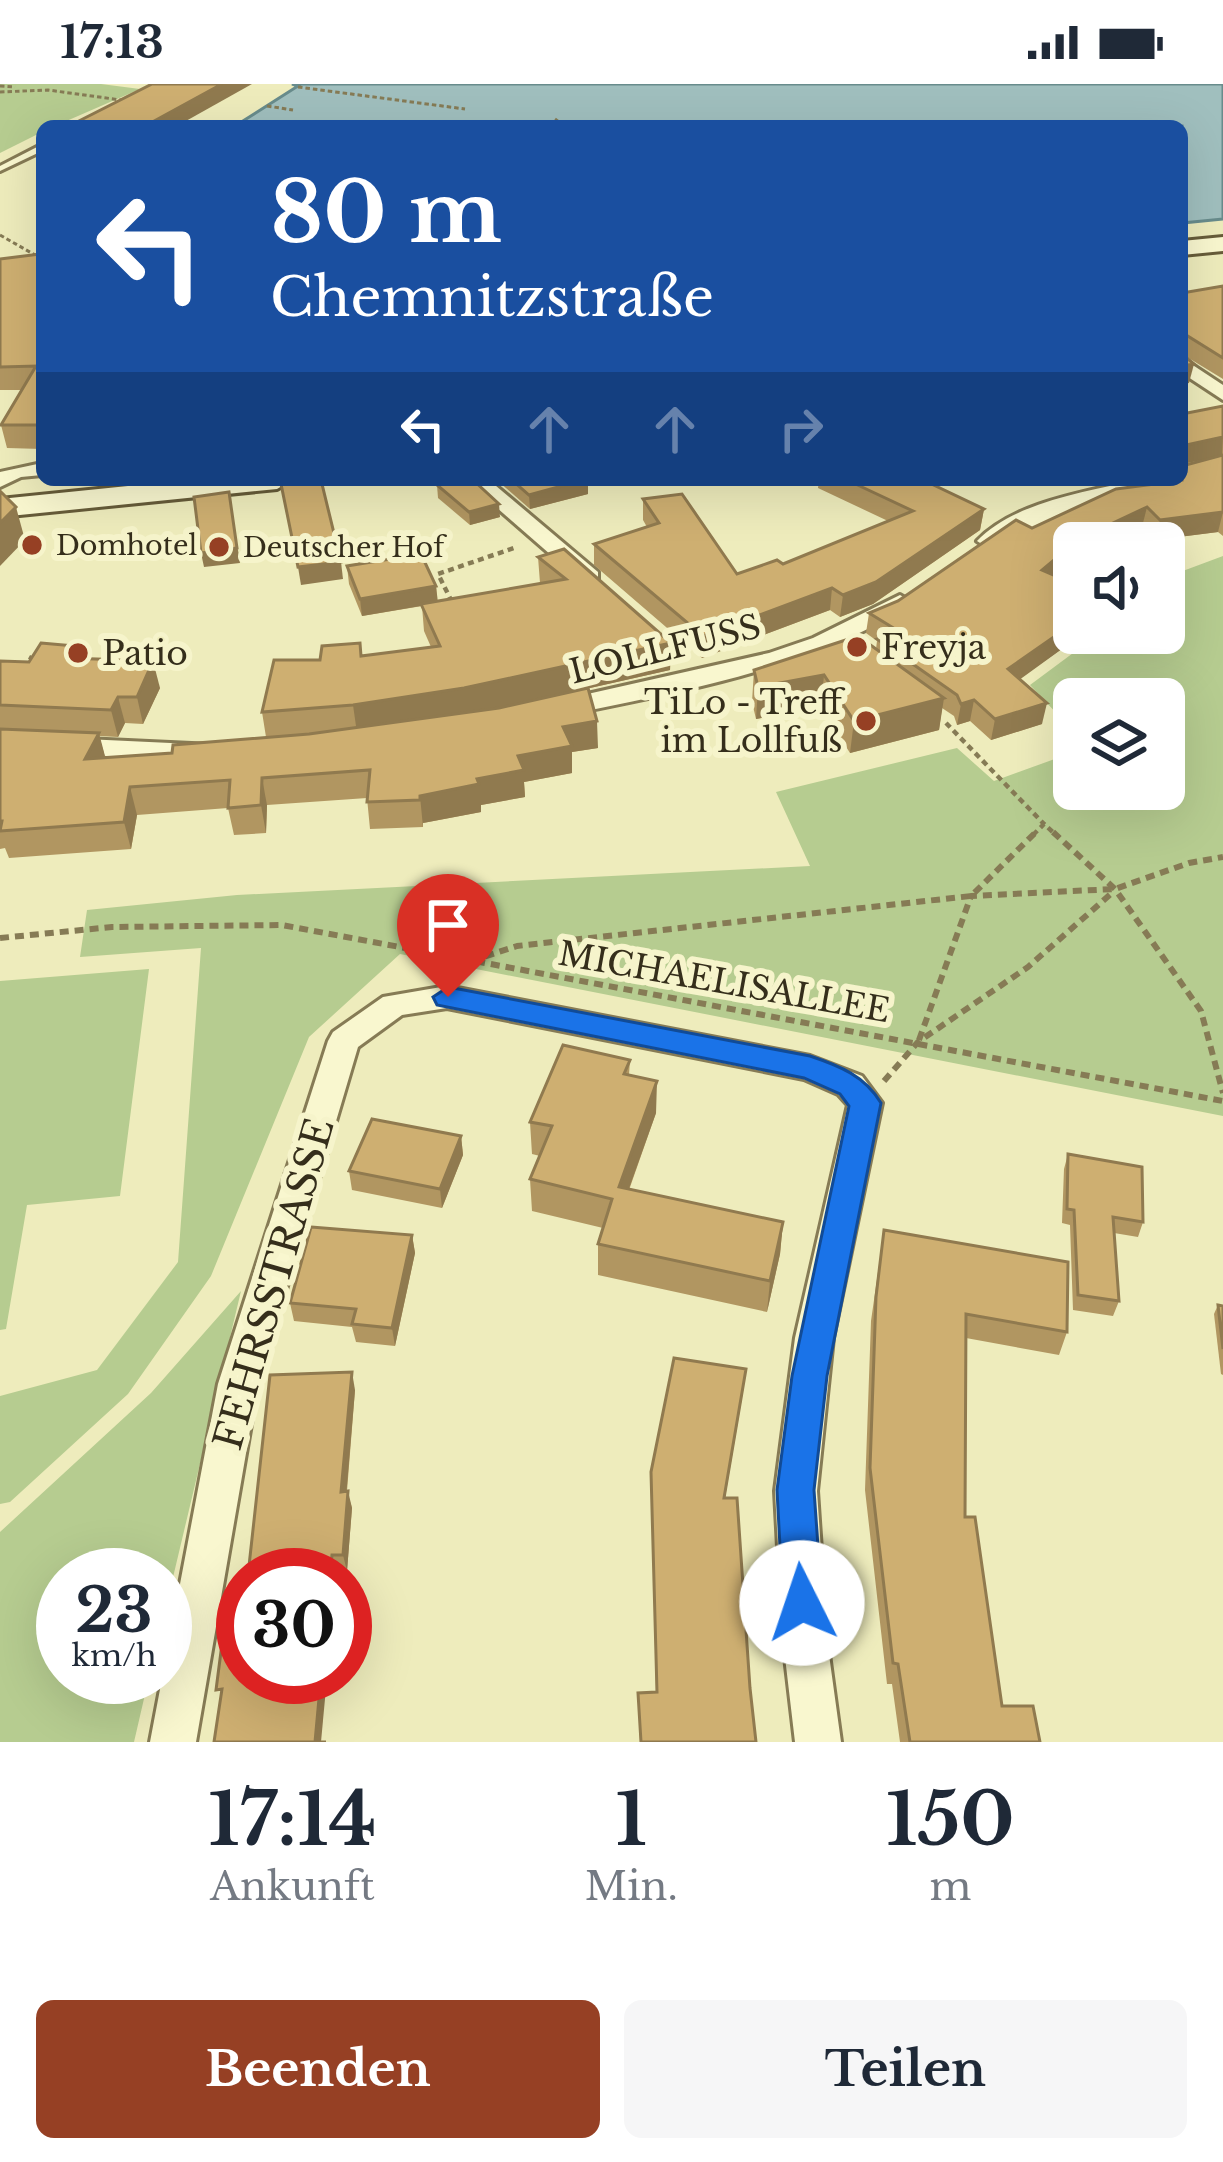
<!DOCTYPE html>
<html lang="de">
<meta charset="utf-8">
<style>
:root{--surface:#fff;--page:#f6f6f7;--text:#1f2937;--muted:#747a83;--accent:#964024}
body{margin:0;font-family:"Libre Baskerville",serif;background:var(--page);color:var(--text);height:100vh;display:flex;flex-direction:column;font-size:45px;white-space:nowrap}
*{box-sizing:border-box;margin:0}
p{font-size:39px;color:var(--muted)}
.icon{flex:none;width:66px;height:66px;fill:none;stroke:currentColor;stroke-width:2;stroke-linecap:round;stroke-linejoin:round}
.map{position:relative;height:1658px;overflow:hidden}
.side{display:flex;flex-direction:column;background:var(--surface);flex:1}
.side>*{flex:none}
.hud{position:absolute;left:36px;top:36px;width:1152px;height:366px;border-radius:18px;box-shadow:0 12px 48px #0002;background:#1a4fa0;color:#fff;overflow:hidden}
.tools{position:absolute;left:1053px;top:438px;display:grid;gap:24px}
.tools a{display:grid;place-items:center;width:132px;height:132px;border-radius:18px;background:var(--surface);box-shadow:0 12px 48px #0002;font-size:60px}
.speed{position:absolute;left:36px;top:1464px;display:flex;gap:24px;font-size:60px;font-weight:700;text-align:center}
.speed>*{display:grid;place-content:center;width:156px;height:156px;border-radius:50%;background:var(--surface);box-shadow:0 12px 48px #0002;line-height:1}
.speed small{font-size:30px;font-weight:400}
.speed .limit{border:18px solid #d22;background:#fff;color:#111}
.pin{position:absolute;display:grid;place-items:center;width:102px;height:102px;color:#fff;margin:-123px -51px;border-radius:50% 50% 50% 0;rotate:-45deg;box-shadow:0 0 12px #0007}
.pin .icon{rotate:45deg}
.me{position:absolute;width:132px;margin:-66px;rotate:356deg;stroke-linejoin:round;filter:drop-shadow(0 0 9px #0008)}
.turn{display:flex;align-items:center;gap:42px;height:252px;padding:0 36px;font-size:54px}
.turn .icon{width:156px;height:156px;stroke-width:2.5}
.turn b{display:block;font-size:84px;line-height:102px}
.lanes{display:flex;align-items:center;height:114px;padding:0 36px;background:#0003;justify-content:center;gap:60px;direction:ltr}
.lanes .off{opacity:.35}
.eta{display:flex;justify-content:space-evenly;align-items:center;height:204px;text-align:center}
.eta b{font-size:72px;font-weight:700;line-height:84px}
.cta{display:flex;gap:24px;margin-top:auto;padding:24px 36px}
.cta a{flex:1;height:138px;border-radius:18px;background:var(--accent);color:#fff;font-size:48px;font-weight:700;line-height:138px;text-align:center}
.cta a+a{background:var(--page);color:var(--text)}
.status{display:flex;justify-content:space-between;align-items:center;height:84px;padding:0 60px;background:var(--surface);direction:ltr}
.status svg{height:33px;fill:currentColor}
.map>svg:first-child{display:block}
.green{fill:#b6cc90}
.water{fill:#a0bfbe;stroke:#688c8c;stroke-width:3}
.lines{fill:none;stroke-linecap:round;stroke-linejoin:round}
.lane-casing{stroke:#867b55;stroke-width:6}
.street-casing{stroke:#867b55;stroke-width:6}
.secondary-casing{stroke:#675c39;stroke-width:6}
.path-far2{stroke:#867b55;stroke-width:3;stroke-dasharray:4.5 3;stroke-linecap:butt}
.path-far1{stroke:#867b55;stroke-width:4.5;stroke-dasharray:6 4.5;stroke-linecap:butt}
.path{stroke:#867b55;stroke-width:6;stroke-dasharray:9 6;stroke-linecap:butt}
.lane{fill:#f9f7cf;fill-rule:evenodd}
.street{fill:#f9f7cf;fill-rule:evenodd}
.secondary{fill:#f9f7cf;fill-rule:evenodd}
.wall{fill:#b19661}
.shaded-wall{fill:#907a4f}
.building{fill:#ceaf71;stroke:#907a4f;stroke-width:3}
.route{fill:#1a73e8;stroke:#114b97;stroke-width:3}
.poi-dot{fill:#964024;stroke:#f6f4cb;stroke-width:4.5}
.labels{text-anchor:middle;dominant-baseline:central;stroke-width:12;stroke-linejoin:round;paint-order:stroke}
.far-poi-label{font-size:27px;fill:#352e1b;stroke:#f6f4cb;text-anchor:start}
.poi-label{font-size:33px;fill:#352e1b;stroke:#f6f4cb;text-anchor:start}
.street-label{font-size:33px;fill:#352e1b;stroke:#f6f4cb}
.near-street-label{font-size:39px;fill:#352e1b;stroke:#f6f4cb}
</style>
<div class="status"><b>17:13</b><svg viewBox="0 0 49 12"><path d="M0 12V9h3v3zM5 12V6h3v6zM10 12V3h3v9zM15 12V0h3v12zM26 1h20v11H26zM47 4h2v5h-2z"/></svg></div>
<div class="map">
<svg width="1223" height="1658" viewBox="0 0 1223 1658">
<rect width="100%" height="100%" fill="#eeecbc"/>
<g class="green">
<polygon points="0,0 101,0 140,5 55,42 42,42 42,48 0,69"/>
<polygon points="1223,472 1223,1032 400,870 309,953 211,1192 128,1310 10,1418 0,1420 0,1312 97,1286 178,1178 201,864 80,873 87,826 237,811 810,782 776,708 957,664 994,697 1074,668 1074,705 1164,705 1164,615 1074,615 1074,648 1030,601 1100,549 1164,549 1164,494"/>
<polygon points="149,885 120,1112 27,1121 6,1245 0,1246 0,897"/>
<polygon points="241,1207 165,1527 165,1491 63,1491 63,1593 149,1593 134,1658 0,1658 0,1448 151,1309"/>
</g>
<polygon class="water" points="292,0 1223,0 1223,135 1182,139 1182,42 235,42 298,2"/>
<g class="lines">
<defs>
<polygon id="lane" points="39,62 42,62 42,67 0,87 0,82"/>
<g id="street">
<polygon points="1182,274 1223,301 1223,316 1182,289"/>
<polygon points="42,379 42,391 21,393 0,403 0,388"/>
<polygon points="465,396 489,396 598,488 598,498 582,498"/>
<path d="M1136,396H1174L1058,431L996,462L988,464L977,457C1014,418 1086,408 1136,396Z"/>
<path d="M900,511L912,518L908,523C799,589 675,608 552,634L539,626L552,618L769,569L813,554Z"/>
<polygon points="0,651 213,661 226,669 213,677 0,667"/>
<polygon points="447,902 810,972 862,992 882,1019 833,1254 817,1407 827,1556 841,1658 795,1658 783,1556 775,1407 795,1254 848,1021 838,1010 804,995 447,924 402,931 358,963 258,1300 196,1658 150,1658 218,1300 328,957 333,948 383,913"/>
</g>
<g id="secondary">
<polygon points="1223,153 1223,167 1182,171 1182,157"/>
<polygon points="187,396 292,396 277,405 0,433 0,415"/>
</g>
</defs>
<use href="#lane" class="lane-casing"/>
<use href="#street" class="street-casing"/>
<use href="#secondary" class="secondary-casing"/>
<g class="path-far2">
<polyline points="0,2 15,3"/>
<polyline points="298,3 465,25"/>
<polyline points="0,8 48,6 128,17"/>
<polyline points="267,22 293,26"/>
<polyline points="555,35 564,42"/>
<polyline points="242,38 272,42"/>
<polyline points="0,151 42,175"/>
</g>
<g class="path-far1">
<polyline points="452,518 438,490 514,464"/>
<polyline points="25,585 32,572"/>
<polyline points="946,639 1044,740"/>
<polyline points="1033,751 1044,740 1056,751"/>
</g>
<g class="path">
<polyline points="1053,748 1115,805 1201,927 1223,1009"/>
<polyline points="0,854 112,843 282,841 1223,1017"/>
<polyline points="471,877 517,862 971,812 1036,748"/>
<polyline points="919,956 971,812 1115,805 1189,779 1223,773"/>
<polyline points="884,997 918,958 1028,883 1113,808"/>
</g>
<use href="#lane" class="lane"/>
<use href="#street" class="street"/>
<use href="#secondary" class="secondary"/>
</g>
<g class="wall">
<polygon points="42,171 42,365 7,364 1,341 22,306 0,306 0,175"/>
<polygon points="1223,202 1223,295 1182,270 1189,299 1182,300 1182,209"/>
<polygon points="1223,322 1223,452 1218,448 1155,456 1142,443 1108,459 1074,459 1074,475 1055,492 1074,549 1084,549 1019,595 1042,640 991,656 970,637 957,641 954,632 942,624 939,646 850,669 821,623 756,635 752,618 754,586 876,565 877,557 866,549 869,529 898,517 1032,444 1137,402 1138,396 1182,396 1219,372 1182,380 1182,330"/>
<polygon points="498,396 588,396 588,410 530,425 499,398"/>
<polygon points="819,396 923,396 984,425 980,446 873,520 840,533 830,526 702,574 594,481 594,460 647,443 643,436 643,415 737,490 783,480 888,437 818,404"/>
<polygon points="437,401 500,433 470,441 438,414"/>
<polygon points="538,473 671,559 670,586 581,606 598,664 572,668 572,689 524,698 525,713 481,721 481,728 423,739 423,743 370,745 367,714 267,721 266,749 234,751 228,724 137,731 131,765 9,774 5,764 0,765 0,577 29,578 78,574 160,604 143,640 125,639 118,653 99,652 105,673 172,669 266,653 262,628 320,576 431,563 424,547 422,522 362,532 349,500 347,482 436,502 437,517 540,499"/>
<polygon points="630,976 629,991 656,1029 629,1106 783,1138 780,1170 767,1228 598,1191 598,1160 603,1144 532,1127 530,1095 540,1072 532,1070 530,1038"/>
<polygon points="461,1052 463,1071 442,1124 352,1106 349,1087"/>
<polygon points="1068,1070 1143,1138 1138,1153 1114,1149 1119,1217 1113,1232 1073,1226 1070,1141 1062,1139 1064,1085"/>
<polygon points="884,1146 1067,1248 1059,1271 966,1254 965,1433 1002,1622 1040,1658 900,1658 892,1600 887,1600 865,1406 871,1237"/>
<polygon points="412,1151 415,1169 395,1262 356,1258 352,1243 294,1237 290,1219"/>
<polygon points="1218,1221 1223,1222 1223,1291 1221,1290 1214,1230"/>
<polygon points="270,1291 355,1306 347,1407 352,1424 347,1487 336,1488"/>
<polygon points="744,1302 725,1414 756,1658 640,1658 638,1609 656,1608 651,1388"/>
</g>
<g class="shaded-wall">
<polygon points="222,0 252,0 177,42 145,42"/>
<polygon points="1194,280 1189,299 1182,300 1182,282"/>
<polygon points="1223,353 1222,372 1182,380 1182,372 1186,361"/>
<polygon points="584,396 588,396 588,410 530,425 529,411"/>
<polygon points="229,408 240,479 204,483 201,469"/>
<polygon points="499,420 500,433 470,441 469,428"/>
<polygon points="16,423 25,456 0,482 0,439"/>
<polygon points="1147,423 1142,443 1108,459 1074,459 1079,455"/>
<polygon points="984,425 980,446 873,520 840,533 843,511"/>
<polygon points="1223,428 1218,448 1155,456 1160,436"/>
<polygon points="1074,459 1074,475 1038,507 1042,486"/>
<polygon points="341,478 343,495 301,501 298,483"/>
<polygon points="436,502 438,519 362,532 360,515"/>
<polygon points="832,504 830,526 702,574 703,552"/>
<polygon points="1074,539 1074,549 1084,549 1004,607 1008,585"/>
<polygon points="671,559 670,586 466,632 357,649 353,621"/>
<polygon points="153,577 160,604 143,640 137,613"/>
<polygon points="824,591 821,623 756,635 758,603"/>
<polygon points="118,613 125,639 118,653 111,626"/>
<polygon points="944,614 939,646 850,669 854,637"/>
<polygon points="974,616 970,637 957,641 961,620"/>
<polygon points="1047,619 1042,640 991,656 995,635"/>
<polygon points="597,637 598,664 572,668 572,689 524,698 525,713 481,721 481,728 423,739 423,743 420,712 477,695 563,643"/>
<polygon points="99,649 106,676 85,675"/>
<polygon points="262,694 267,721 266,749 261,721"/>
<polygon points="130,703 137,731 131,765 124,738"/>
<polygon points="657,997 656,1029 618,1135 619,1103"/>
<polygon points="461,1052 463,1071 442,1124 440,1105"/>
<polygon points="783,1138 780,1170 767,1228 770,1197"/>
<polygon points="412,1151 415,1169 395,1262 392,1244"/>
<polygon points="352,1288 355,1306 345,1425 341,1408"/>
<polygon points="348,1407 352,1424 347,1487 343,1471"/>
<polygon points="332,1471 336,1488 336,1491 330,1491"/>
<polygon points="321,1593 327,1593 321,1658 315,1658"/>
</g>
<g class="building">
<polygon points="152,0 222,0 145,42 69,42"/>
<polygon points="40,170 42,171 42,341 1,341 36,282 0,283 0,175"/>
<polygon points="1223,202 1223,274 1186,251 1182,270 1194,280 1182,282 1182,209"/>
<polygon points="1223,322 1223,353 1186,361 1182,372 1182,330"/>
<polygon points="1223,371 1223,428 1160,436 1147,423 1079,455 1042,486 1074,500 1074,539 1008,585 1047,619 995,635 974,616 961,620 957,611 877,555 900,548 869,529 898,517 1016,436 1032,444 1116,405 1147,401 1140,396 1182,396 1182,382"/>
<polygon points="312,396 321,396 341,478 298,483 281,400"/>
<polygon points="455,396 473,396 499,420 469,428 437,401"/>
<polygon points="512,396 584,396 529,411"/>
<polygon points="847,396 923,396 984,425 876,498 843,511 832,504 703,552 594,460 659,439 643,415 682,410 737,490 777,476 783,480 913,427"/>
<polygon points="0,407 16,423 0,439"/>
<polygon points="229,408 237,464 201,469 194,413"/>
<polygon points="564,465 671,559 464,604 353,621 262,628 274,576 320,576 322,562 360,559 361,572 440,562 421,520 566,495 538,473"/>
<polygon points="421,470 436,502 360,515 347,482"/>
<polygon points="858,552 944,614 854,637 824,591 758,603 754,586"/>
<polygon points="41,559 75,562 68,574 153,577 137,613 118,613 111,626 0,621 0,577 29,578"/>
<polygon points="588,604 597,637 563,643 572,662 518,672 524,686 477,695 479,700 420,712 420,716 367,718 370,686 262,694 261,721 228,724 230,696 130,703 124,738 0,747 2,737 0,737 0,645 99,649 85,675 172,669 173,661 309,650 499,624"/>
<polygon points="563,961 630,976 624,990 657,997 619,1103 783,1138 770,1197 598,1160 612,1115 530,1095 552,1042 530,1038"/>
<polygon points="372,1035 461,1052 440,1105 349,1087"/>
<polygon points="1068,1070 1142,1083 1143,1138 1113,1133 1119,1217 1078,1211 1074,1126 1067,1125"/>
<polygon points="311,1143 412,1151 392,1244 352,1240 356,1225 290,1219"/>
<polygon points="884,1146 1068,1178 1067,1248 966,1230 965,1433 975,1433 1002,1622 1033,1622 1040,1658 910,1658 898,1580 893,1579 870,1384 876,1213"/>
<polygon points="1218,1221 1223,1222 1223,1265"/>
<polygon points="674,1274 746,1285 724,1414 737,1414 750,1604 756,1658 641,1658 638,1609 657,1608 651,1388"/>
<polygon points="352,1288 341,1408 348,1407 343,1471 332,1471 330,1491 248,1491 270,1291"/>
<polygon points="243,1528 243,1593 321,1593 315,1658 326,1658 214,1658 222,1605 216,1606 226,1529"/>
</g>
<path class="route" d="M448,903L810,972C840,982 865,992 881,1019L827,1292L814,1406L822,1519L817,1532L802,1538L788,1532L783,1519L777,1406L792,1292L849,1022L840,1010L804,994L437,921L433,913Z"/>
<g class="poi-dot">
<circle cx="32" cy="461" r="12"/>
<circle cx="219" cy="463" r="12"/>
<circle cx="857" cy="563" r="12"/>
<circle cx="78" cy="569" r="12"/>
<circle cx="866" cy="637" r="12"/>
</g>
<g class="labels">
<g class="far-poi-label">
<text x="56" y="461">Domhotel</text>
<text x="243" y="463">Deutscher Hof</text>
</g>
<g class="poi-label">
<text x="881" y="563">Freyja</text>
<text x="102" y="569">Patio</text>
<text x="842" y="618" text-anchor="end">TiLo - Treff<tspan x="842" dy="38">im Lollfuß</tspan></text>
</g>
<g class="street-label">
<text transform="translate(665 565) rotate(-14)">LOLLFUSS</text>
<text transform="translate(724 898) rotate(10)">MICHAELISALLEE</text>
</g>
<g class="near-street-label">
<text transform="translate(274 1200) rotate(-74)">FEHRSSTRASSE</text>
</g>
</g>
</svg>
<div class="tools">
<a><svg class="icon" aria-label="sound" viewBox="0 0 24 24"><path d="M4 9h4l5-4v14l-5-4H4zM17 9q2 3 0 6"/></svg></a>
<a><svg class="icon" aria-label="layers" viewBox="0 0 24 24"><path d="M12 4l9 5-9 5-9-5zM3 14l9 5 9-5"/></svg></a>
</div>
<div class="speed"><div>23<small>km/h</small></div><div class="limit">30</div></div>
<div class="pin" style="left:448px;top:913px;background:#d93025"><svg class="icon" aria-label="arrive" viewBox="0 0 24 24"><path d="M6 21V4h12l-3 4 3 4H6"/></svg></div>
<svg class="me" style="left:802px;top:1519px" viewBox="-20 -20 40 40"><circle r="19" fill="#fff"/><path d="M0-13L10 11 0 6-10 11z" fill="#1a73e8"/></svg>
<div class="hud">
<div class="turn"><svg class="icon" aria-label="left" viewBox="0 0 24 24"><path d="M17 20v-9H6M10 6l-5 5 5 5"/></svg><div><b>80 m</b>Chemnitzstraße</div></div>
<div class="lanes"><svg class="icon" aria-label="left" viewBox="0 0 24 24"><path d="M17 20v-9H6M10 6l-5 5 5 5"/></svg><svg class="icon off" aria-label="ahead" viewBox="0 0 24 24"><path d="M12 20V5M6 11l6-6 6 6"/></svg><svg class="icon off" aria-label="ahead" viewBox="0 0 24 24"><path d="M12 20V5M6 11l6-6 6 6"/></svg><svg class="icon off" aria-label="right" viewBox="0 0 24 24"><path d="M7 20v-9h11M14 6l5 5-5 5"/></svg></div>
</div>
</div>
<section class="side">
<div class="eta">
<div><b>17:14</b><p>Ankunft</p></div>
<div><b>1</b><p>Min.</p></div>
<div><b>150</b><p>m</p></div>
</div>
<div class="cta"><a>Beenden</a><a>Teilen</a></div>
</section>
